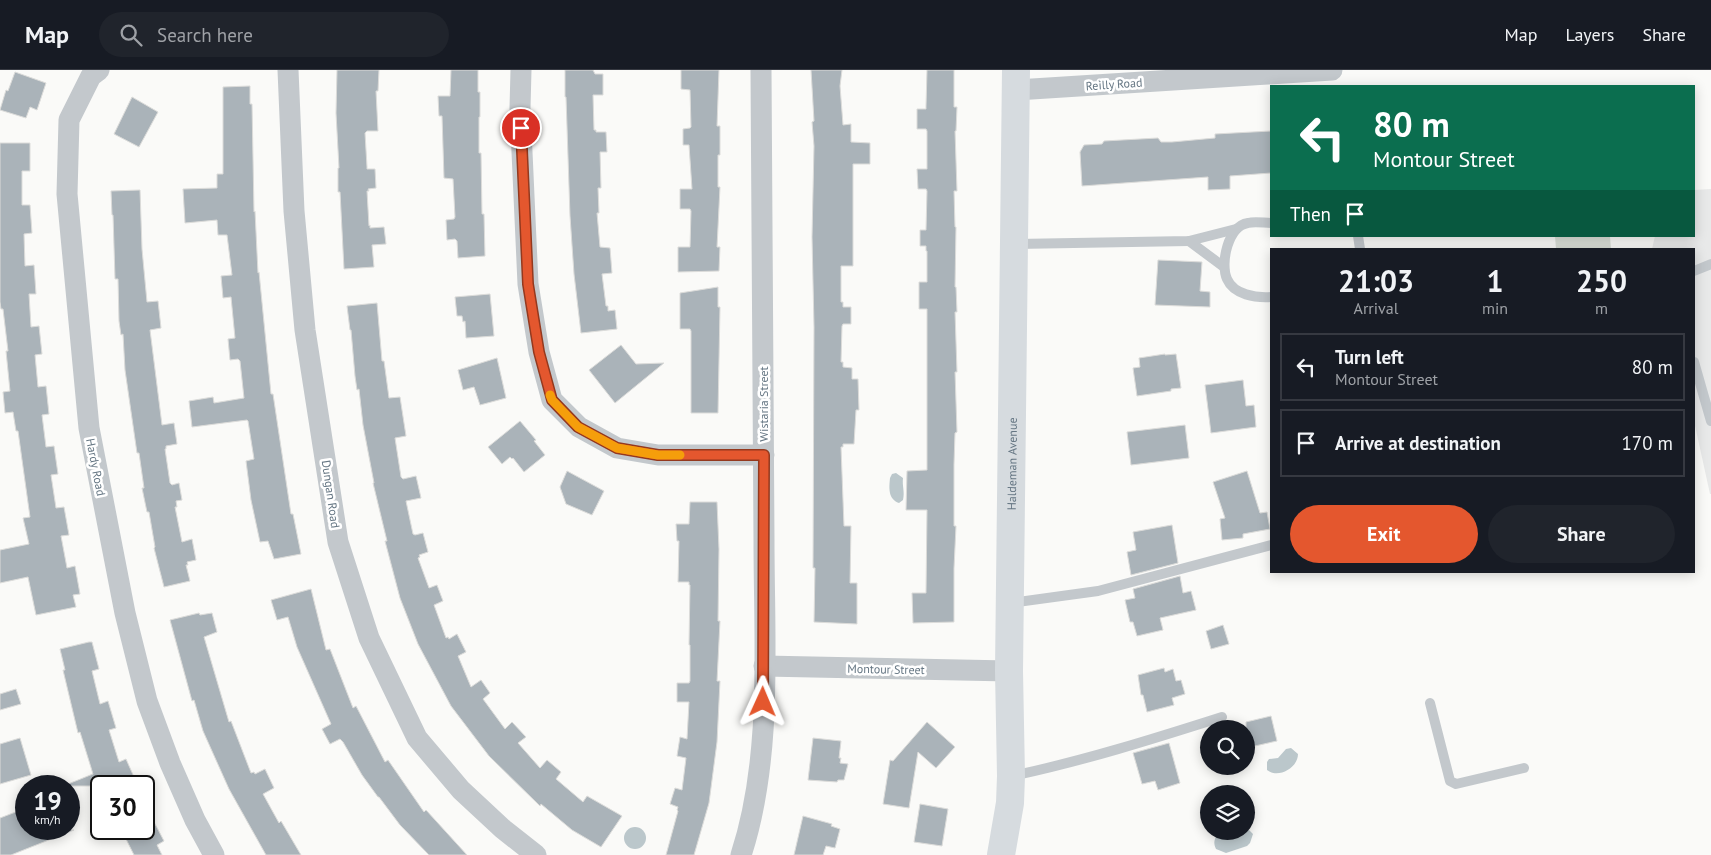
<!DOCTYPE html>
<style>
:root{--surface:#171b24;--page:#20242c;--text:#f1f3f6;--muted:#9ea1a6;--line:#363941;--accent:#e4572e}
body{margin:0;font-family:"PT Sans",sans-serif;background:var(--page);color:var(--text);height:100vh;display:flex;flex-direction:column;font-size:19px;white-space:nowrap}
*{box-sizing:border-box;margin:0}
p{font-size:16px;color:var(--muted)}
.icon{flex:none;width:28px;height:28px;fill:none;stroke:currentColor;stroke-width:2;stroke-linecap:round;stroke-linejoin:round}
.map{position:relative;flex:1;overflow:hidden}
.panel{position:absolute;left:1270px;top:178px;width:425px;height:325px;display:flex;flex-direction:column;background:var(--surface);border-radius:0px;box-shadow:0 2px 12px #0003}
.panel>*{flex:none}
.banner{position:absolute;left:1270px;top:15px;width:425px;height:152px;border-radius:0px;box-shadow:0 2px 12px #0003;background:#0b6e4f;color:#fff;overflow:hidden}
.fabs{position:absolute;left:1200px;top:650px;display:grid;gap:10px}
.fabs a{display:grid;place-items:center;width:55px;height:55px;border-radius:50%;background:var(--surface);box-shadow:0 2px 12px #0003;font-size:25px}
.speed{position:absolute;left:15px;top:705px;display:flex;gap:10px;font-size:25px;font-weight:700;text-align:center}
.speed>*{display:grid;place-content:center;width:65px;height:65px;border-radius:50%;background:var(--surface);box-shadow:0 2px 12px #0003;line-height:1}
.speed small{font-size:12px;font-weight:400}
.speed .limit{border:2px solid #111;border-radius:8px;background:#fff;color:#111}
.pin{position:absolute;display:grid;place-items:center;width:42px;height:42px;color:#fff;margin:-21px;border:2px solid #fff;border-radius:50%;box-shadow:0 1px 5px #0007}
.me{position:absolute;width:55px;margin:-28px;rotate:1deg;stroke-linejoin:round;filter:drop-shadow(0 0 4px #0008)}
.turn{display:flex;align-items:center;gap:18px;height:105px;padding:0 20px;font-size:22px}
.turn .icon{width:65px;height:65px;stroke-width:2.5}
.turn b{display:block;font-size:35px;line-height:42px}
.then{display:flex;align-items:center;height:48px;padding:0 20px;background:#0003;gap:10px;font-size:19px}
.eta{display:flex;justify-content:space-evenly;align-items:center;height:85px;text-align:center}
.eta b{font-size:30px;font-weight:700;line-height:35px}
.cta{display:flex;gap:10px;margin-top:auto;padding:10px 20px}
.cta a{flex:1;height:58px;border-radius:30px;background:var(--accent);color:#fff;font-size:20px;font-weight:700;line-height:58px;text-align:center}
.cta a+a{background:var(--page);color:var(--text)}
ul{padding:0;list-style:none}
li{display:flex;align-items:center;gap:15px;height:68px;margin:0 10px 8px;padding:0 10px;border:2px solid var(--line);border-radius:0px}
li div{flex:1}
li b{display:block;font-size:19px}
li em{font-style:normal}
header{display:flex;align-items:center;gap:30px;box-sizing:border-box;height:70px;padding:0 25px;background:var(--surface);border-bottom:1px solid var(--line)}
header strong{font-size:24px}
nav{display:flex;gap:28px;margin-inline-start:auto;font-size:18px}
.search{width:350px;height:45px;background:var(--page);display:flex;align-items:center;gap:12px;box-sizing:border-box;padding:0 18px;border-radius:28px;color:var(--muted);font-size:19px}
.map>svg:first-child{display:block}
.built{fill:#e8e9e9}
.green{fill:#dadfd7}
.water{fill:#bbc7cb}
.building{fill:#aab3b9;stroke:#dcdcda}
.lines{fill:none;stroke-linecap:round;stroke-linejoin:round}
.service{stroke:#c3c8cc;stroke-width:10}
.minor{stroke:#c3c8cc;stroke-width:21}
.secondary{stroke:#d6dbdf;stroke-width:28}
.route-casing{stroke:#94391e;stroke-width:12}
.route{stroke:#e4572e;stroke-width:9}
.slow{stroke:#f59e0b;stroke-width:9}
.labels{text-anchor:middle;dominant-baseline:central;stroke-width:5;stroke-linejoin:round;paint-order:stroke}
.street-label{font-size:12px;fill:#657683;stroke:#fff}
</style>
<header>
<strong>Map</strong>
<div class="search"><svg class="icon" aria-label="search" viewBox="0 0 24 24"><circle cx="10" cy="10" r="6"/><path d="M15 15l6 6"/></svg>Search here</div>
<nav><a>Map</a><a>Layers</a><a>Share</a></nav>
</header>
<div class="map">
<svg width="1711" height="785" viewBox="0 0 1711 785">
<rect width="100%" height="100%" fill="#fafaf8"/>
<polygon class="built" points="1711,119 1711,424 1710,424 1694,351 1694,179 1652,179 1655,166 1694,166 1694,120"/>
<polygon class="green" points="1555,166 1610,166 1611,179 1556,179"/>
<g class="water">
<path d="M896,403L903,408C902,416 905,422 903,430L899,433C888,429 889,418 890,408L892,404Z"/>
<path d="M1291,678L1298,684C1298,698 1278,709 1267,700V692L1269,689L1278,688L1286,679Z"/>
<circle cx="635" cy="768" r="11"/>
<path d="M1246,759L1249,760L1253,764L1250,773L1247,776L1226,783L1216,779C1213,773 1214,768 1219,763L1246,761Z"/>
</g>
<g class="building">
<polygon points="337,0 379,0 378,21 376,21 378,61 367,61 365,63 367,97 367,99 375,99 376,118 368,119 369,121 367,121 369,156 370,155 370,158 384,157 386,174 372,175 374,197 344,199 340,122 338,122 338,98 339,98 336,43"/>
<polygon points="451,0 478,0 478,22 480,22 480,47 479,47 479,83 481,83 482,144 484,144 485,186 458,188 457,171 455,169 447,170 446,150 454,149 455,147 453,109 444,108 442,46 439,46 438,26 450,26"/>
<polygon points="565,0 593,0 595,4 603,4 603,25 593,25 594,60 596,60 596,62 606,62 607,82 600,82 601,118 598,118 599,143 597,143 600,177 610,178 612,203 602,204 606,236 608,236 608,241 615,240 617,259 581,263 574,204 570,146 566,27 565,27"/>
<polygon points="681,0 719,0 717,56 720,56 720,85 718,85 718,117 720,117 717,177 720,177 719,201 678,202 678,177 690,177 691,141 690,139 680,139 680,119 692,119 689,75 683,75 683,59 690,58 691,57 690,20 681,19"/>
<polygon points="811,0 842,0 840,16 843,55 851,54 851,72 870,73 870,94 853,94 853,196 841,196 841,232 843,232 843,237 851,237 851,254 843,254 842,256 841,292 843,292 843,297 852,298 852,309 858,309 859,340 856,340 854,374 843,374 843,377 841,377 844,456 851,456 850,513 857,513 857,554 814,552 815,498 813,498 814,257 812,167 814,76 812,52 814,51"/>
<polygon points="927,0 954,0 954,37 957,37 956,61 955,61 957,121 954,121 955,157 956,157 955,217 956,217 957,242 955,242 957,302 955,302 957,362 955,363 954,394 954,456 956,456 954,498 954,552 913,553 912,523 926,523 927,440 906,440 907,401 927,400 927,239 919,239 919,212 927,212 927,181 926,181 926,176 920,176 920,160 926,160 927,121 926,119 918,119 917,99 927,99 927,61 926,59 917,59 917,39 926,39 926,36"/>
<polygon points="15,2 46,13 37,40 30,37 26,48 0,40 6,20 8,21"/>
<polygon points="250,16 250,34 252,34 254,142 255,141 258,203 259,202 271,324 273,324 291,444 293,444 301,484 274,489 268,471 260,472 251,430 246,391 254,389 248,351 247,350 192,357 189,331 213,327 214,333 244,328 240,291 238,289 230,290 228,269 235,268 231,227 223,228 221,206 232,205 227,165 218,165 217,150 185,153 183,119 217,118 217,104 223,104 223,17"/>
<polygon points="132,27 158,42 139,77 114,64"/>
<polygon points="1271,61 1271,103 1230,106 1230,119 1208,120 1208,107 1082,116 1080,82 1084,75 1102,74 1104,71 1158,68 1161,72 1172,72 1215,68 1215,64"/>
<polygon points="0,73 30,73 30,101 22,101 22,135 30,135 32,163 24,164 25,196 34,195 36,224 29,224 31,257 39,256 42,284 35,285 38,317 46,316 49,344 42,345 46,377 54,376 58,404 51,405 56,438 64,437 69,465 61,466 67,498 75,496 80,524 73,525 76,537 36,545 28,507 0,513 0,480 29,474 23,448 30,447 18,361 16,361 13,342 5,343 3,322 10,321 6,281 8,281 3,239 1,239 0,232"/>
<polygon points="140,120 142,179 147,232 158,231 161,258 150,260 162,355 174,353 177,374 166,376 166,379 165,379 170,413 172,415 179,413 182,430 176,431 177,437 175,437 182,472 192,469 196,490 187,492 188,495 186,495 190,511 164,517 154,478 155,477 149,442 147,442 142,418 144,418 139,383 137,383 125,300 123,264 121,265 119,251 118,209 115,209 113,145 112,145 111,121"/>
<polygon points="1158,190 1202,192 1200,221 1210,222 1210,237 1155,235"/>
<polygon points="718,217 718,237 720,237 718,343 691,343 691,261 690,259 680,259 680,223"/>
<polygon points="490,224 494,266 466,268 465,251 463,252 462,246 457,246 455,227"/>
<polygon points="377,233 382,291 384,291 389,328 400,327 406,366 395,368 401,407 403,409 416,406 421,428 406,431 413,464 415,465 423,463 428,482 419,485 420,487 418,488 429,518 437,515 443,531 434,535 446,568 448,567 449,569 457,564 466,582 458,586 471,617 481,610 490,623 483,629 505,659 512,652 526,667 518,673 540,698 547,690 561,702 556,709 583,732 587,726 622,746 601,777 572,760 541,734 540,736 489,686 451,636 418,574 400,528 385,471 387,471 373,413 374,413 363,355 359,319 357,320 355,306 351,260 350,260 347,236"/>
<polygon points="621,275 636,294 664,293 615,333 589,300"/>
<polygon points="1165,284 1165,285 1176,284 1181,318 1171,319 1171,321 1137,326 1133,298 1140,297 1139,288"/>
<polygon points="497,288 506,328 480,335 474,317 463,320 458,300"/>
<polygon points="1243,310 1246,336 1254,335 1256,357 1211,363 1205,315"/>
<polygon points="520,351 536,370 534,371 545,385 524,402 513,388 512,389 510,387 502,394 488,377"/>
<polygon points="1185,355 1189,388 1131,395 1127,362"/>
<polygon points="567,401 604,421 592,445 566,434 560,417"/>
<polygon points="1247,401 1260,443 1267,442 1270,459 1243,464 1243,468 1222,470 1220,449 1225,448 1213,412"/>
<polygon points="690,432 717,432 719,479 718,551 720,551 717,611 720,611 717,672 709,733 694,785 666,785 678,741 677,740 678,737 670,734 675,718 682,720 686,688 677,686 680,667 687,669 689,632 677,632 677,613 689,613 690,611 690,575 689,575 690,515 689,515 689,512 678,512 679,471 677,471 676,454 689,454"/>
<polygon points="1172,455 1178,493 1131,505 1127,482 1136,480 1133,462"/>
<polygon points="1180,506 1183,523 1191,521 1196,540 1160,548 1163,560 1137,566 1133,552 1130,552 1125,530 1135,528 1133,519"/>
<polygon points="311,519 326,580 330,579 353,638 356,636 385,692 388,690 424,742 426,740 467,785 429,785 400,755 379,727 378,727 362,705 343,672 340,669 330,674 322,659 331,654 297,577 288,547 277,550 271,530"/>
<polygon points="199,543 200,545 212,543 217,562 204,567 229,652 231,651 251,703 254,702 255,704 265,699 274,718 263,724 279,753 281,751 301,785 266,785 229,719 203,661 194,630 192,631 170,550"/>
<polygon points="1223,555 1229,574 1211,579 1206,561"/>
<polygon points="89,572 92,572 99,599 92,601 100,634 108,631 116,658 109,660 119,692 126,689 138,716 63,716 93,704 80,662 78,663 63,600 65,600 60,579"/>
<polygon points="1164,598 1165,602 1173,599 1176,611 1181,610 1185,624 1172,628 1174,635 1147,642 1143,625 1141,625 1138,605"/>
<polygon points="16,619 21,634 0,640 0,624"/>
<polygon points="1271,646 1277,671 1246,678 1246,652"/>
<polygon points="927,652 955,677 936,698 918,682 909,738 883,734 890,690 893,691"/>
<polygon points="20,668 31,705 0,714 0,674"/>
<polygon points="813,668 841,671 839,688 841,688 840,693 848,694 844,710 838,710 837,712 808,710"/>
<polygon points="1169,673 1180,713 1158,720 1155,711 1142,714 1133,683"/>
<polygon points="144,733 164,771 157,775 162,785 134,785 121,759 144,759"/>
<polygon points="920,734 948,739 942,776 914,772"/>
<polygon points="26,738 26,759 74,760 11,785 0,785 0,748"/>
<polygon points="803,746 832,754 831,756 840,759 835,778 826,776 823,785 794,785"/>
</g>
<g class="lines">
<g class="service">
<path d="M1271,153C1264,153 1255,151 1248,153C1228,156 1220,193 1227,209C1234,225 1256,228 1271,227"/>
<polyline points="1358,166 1360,179"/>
<polyline points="1189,171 1224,197"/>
<polyline points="1014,174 1189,171 1236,159"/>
<polyline points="1694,201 1711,194"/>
<polyline points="1694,292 1711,351"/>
<polyline points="1010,533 1098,521 1271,475"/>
<polyline points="1430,633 1450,711 1456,714 1524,698"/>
<path d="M1012,706C1083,691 1153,669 1222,647"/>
</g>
<g class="minor">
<polyline points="99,0 91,6 69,50 67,124 89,358 125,543 147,631 170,693 195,750 214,785"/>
<polyline points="288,0 294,141 305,260 338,472 369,568 417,668 461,720 503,759 536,785"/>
<polyline points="521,0 520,38 528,214 539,282 552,330 579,357 617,378 658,385 764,385"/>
<polyline points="1016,20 1332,0"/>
<polyline points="764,596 1009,601"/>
<path d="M741,785C773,687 764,573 764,471C763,314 762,157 761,0"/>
</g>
<path class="secondary" id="s1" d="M1001,785L1010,733L1011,706L1009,601L1016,0"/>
</g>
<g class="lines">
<defs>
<polyline id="route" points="521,58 528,214 539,282 552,330 578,357 617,378 658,385 764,385 763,632"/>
</defs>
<use href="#route" class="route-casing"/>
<use href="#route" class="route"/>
<polyline class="slow" points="550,325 552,330 578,357 617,378 658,385 680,385"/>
</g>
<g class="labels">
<g class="street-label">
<text transform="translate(1114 14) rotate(-4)">Reilly Road</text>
<text transform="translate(763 334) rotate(-90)">Wistaria Street</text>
<text stroke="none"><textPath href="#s1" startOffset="392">Haldeman Avenue</textPath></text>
<text transform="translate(96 397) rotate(79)">Hardy Road</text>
<text transform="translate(331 424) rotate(82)">Dungan Road</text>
<text transform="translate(886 599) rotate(1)">Montour Street</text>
</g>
</g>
</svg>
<div class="fabs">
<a><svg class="icon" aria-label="search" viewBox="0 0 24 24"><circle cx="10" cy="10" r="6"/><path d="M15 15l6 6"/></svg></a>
<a><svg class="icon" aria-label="layers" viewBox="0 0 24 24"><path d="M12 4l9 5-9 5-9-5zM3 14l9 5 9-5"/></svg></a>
</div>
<div class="speed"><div>19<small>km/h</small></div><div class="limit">30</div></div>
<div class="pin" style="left:521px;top:58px;background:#d93025"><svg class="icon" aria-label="arrive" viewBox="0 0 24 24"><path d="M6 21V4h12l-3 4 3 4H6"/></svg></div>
<svg class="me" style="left:763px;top:632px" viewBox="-20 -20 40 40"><path d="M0-17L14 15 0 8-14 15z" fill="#e4572e" stroke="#fff" stroke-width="4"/></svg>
<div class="banner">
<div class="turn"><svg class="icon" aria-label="left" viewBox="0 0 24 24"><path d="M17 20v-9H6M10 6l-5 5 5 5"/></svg><div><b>80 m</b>Montour Street</div></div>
<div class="then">Then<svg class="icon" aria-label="arrive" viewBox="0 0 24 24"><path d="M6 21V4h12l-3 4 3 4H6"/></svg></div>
</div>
<section class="panel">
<div class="eta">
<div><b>21:03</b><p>Arrival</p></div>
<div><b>1</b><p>min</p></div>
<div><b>250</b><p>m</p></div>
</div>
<ul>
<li><svg class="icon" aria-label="left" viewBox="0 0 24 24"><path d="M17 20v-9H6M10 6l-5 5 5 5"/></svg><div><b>Turn left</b><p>Montour Street</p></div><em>80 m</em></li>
<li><svg class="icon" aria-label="arrive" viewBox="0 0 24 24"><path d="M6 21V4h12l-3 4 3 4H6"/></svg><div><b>Arrive at destination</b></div><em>170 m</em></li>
</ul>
<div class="cta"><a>Exit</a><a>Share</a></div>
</section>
</div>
